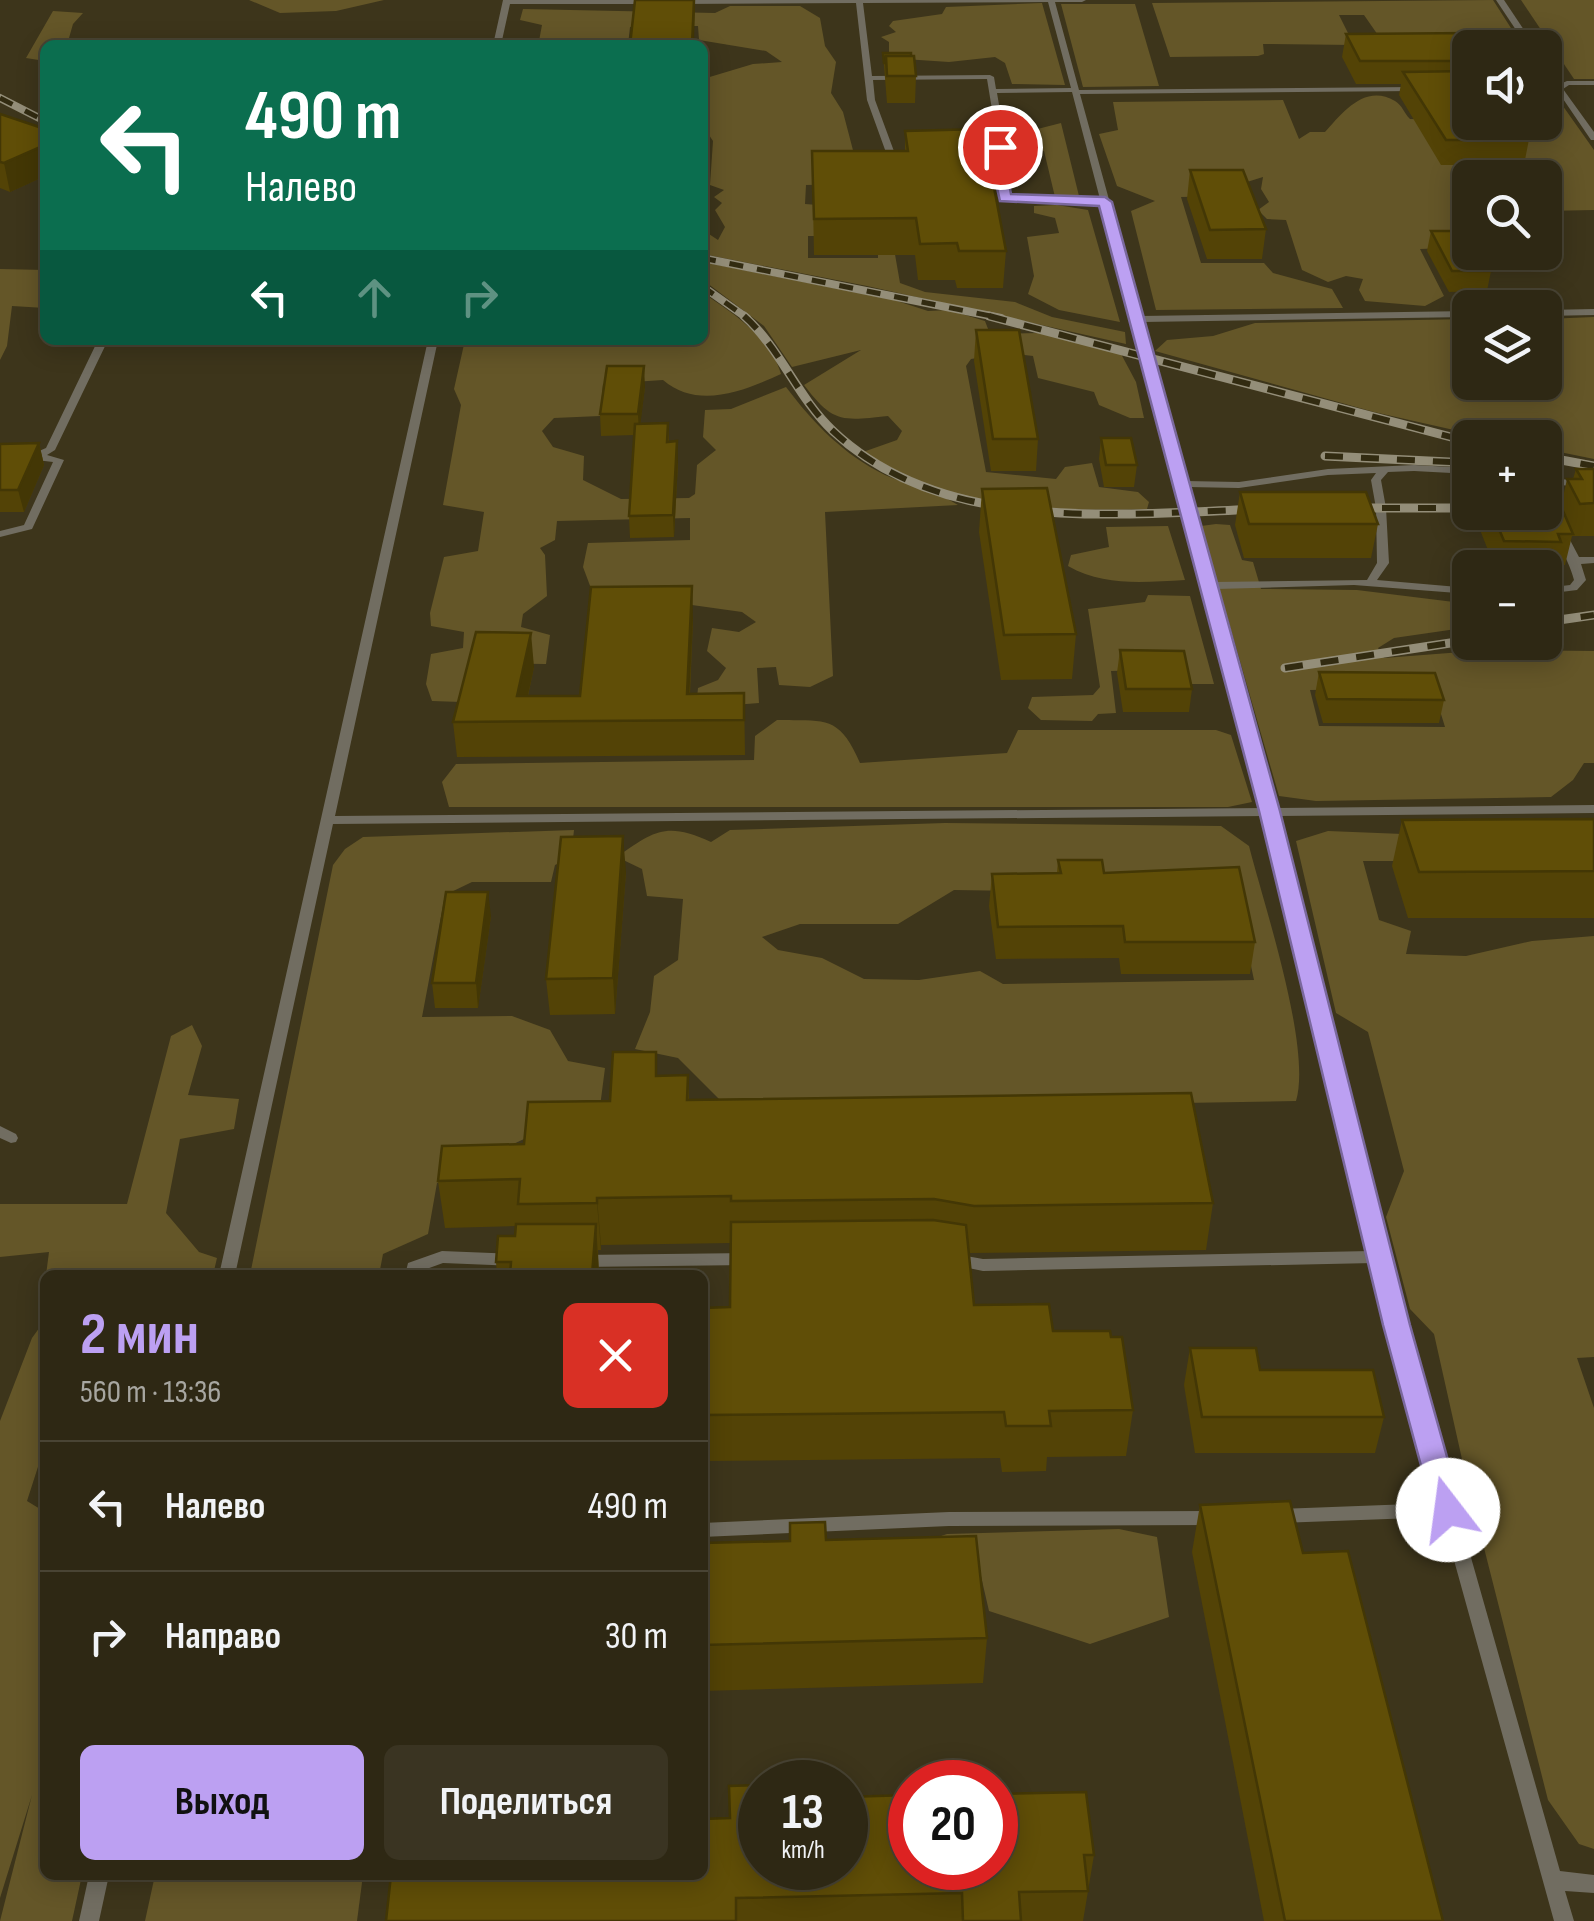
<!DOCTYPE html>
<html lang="ru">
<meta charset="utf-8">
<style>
:root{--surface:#2e2814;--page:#3a3422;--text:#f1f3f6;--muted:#a7a6a0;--line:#494434;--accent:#bca0f2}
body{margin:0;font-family:"Sofia Sans Condensed",sans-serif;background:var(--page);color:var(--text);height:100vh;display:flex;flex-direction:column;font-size:38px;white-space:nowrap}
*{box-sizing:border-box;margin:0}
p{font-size:32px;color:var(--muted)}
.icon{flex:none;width:55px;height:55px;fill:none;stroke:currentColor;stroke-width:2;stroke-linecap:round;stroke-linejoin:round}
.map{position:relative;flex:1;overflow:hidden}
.sheet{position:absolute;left:40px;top:1270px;width:668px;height:610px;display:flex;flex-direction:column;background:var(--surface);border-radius:15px;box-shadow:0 5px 25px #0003,0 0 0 2px var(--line)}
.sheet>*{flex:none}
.banner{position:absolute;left:40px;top:40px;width:668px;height:305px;border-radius:15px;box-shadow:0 5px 25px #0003,0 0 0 2px var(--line);background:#0b6e4f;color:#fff;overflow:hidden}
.buttons{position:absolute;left:1452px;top:30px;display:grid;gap:20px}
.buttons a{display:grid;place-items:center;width:110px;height:110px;border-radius:15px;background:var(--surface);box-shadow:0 5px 25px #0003,0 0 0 2px var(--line);font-size:50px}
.speed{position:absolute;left:738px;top:1760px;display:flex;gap:20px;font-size:50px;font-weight:700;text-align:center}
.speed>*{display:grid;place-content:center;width:130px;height:130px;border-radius:50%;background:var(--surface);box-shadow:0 5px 25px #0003,0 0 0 2px var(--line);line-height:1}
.speed small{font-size:25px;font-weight:400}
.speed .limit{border:15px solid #d22;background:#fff;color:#111}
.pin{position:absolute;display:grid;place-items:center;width:85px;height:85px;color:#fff;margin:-42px;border:5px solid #fff;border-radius:50%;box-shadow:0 2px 10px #0007}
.me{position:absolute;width:110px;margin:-55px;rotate:345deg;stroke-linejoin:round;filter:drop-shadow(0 0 8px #0008)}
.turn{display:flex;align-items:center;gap:35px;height:210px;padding:0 40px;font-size:45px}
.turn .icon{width:130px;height:130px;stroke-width:2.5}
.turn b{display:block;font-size:70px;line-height:85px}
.lanes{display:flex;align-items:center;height:95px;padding:0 40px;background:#0003;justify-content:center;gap:50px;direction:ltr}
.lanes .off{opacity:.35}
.round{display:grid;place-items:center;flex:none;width:105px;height:105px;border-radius:15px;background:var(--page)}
.overview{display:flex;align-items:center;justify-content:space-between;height:170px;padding:0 40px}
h1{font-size:60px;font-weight:700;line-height:75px;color:var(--accent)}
.button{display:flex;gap:20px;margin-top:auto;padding:20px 40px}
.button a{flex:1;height:115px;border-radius:15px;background:var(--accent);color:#111;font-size:40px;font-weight:700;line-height:115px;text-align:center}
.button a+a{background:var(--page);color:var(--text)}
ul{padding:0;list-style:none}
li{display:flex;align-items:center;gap:30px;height:130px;padding:0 40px;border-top:2px solid var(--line)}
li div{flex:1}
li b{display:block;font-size:38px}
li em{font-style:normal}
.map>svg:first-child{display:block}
.green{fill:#645628;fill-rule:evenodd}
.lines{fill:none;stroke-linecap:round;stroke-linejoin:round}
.service{fill:#716d61;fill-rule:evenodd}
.rail-far1-casing{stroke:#948e79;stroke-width:8}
.rail-casing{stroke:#948e79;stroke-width:9}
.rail-far1{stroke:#322b11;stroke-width:5;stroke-dasharray:14;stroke-linecap:butt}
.rail{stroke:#322b11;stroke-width:6;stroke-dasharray:18;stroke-linecap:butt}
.wall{fill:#534306}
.shaded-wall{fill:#433705}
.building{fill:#604e07;stroke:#433705;stroke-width:2.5}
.route{fill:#bca0f2;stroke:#7a689d;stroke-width:2.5}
</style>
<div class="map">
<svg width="1594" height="1921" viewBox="0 0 1594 1921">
<rect width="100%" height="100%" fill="#3d351b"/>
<g class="green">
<polygon points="249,0 384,0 336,11 280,13"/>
<polygon points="1493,0 1518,39 1380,38 1364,15 1339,15 1354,45 1263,44 1264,54 1258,56 1170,57 1152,3"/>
<polygon points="1521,0 1594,0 1594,79 1574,79"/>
<polygon points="1042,3 1065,85 1012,84 1005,63 995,57 949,62 889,58 889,42 881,37 896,32 889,26 893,21 942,14 946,7"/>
<polygon points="1061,4 1135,4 1159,86 1083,87"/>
<polygon points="730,6 800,6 820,18 825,46 836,62 831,93 843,112 860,177 846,184 806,185 805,204 818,205 820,236 808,236 808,258 878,258 878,243 893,243 900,283 925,292 1015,302 1052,317 1125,332 1126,344 867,286 703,254 703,230 718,240 725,227 715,210 722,203 714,197 724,190 710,185 713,141 703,126 703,79 753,64 782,62 766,51 699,40 698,26 630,27 628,45 526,45 539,41 542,25 520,20 523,9 715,13"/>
<polygon points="53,11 83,13 73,24 67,45 45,45 45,61 26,58"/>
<path d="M1545,92H1553L1594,150V210L1545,211V178H1470V247L1420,249L1444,296L1425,306L1365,301L1359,290L1363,279L1346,276L1328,282L1302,270L1286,220L1267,219L1258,210L1269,202L1261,189L1263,177L1234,186L1235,196L1181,197L1201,263H1264L1273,273L1332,289L1343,308L1156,310L1131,211L1155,201L1117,186L1099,134L1118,130L1113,102L1283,100L1299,139L1310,132H1325C1342,113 1365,83 1395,101C1402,105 1404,113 1410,119L1545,122Z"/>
<polygon points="1061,123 1079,196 1055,197 1044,151 1014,142 1018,134"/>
<polygon points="1057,205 1088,210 1120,322 1059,310 1028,294 1034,276 1027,237 1059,233 1055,218 1034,213 1034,206"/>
<path d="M703,262L894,300L928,311L949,310L985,321L990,334L1039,333L1120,352L1136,382L1144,418H1130L1099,405L1094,392L1038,378L1033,356L1007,353L971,359L966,366L986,472L1056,479L1065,467L1092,463L1099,487L1138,492L1149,502L1147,509C1089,510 1011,512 955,494C923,485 892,469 863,452L897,440L902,431L888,416C841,421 833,423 804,385L861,350L792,367L764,326L703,280Z"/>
<polygon points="0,269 45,270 45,308 12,306 7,346 0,360"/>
<path d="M703,293C733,313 770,337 781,374C744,391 698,410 663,380L603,384L600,416L554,418L542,431L553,447L584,456L583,480L621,499L689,498L695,494L697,465L716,450L703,437L705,410L731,409L786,387C814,424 844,455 885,475C909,486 937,491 958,505L825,512L833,676L810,687L779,685L776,667L757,668L759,703L696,708L698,688L718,680L726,668L707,651L712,628L739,632L756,622L742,612L592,591L583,567L588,543L690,540V518L557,521L555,540L540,548L545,555L547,596L523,614L521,627L550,635L546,664L471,663L461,702L432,701L426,684L431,654L463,648L464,632L431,626L430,613L444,557L478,551L484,512L443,505L461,405L454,389L465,340H702Z"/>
<polygon points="1594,317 1594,459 1545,449 1545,438 1485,437 1374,412 1155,351 1167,340 1213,336 1255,323 1470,319 1470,382 1545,382 1545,319"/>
<path d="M1216,524L1230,525L1242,560L1253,562L1261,589L1357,590L1470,604V627L1394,638L1378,648L1384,658L1488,650L1594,651V763H1584L1573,780L1551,797L1316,801L1279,796L1201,526ZM1433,688L1445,727L1319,726L1310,690Z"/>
<path d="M1168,526L1185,580C1145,582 1105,587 1068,566L1071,555L1109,547L1106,527Z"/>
<polygon points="1148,595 1190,596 1214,684 1191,684 1184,669 1111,671 1116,713 1098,714 1092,721 1041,720 1028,708 1032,697 1093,695 1100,687 1088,609 1145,602"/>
<path d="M777,720C825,721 839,714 860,763L1007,753L1018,730H1216L1231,735L1252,802L1228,807H449L442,782L456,764L754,760L755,736Z"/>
<path d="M945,823L1221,826L1249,846C1264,905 1312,1048 1296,1101L756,1110L719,1099L678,1058L635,1049L650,1012L654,976L678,960L683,899L647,896L642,869L617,857C655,830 667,822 711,842L730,830ZM954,890L1236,894L1254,980L1003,984L980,971L919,980L864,979L822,958L778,950L762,937L800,924H898Z"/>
<polygon points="574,830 571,858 555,865 551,882 472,882 445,895 422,1017 512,1016 550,1030 568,1061 605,1068 597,1130 539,1132 505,1148 480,1168 437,1183 428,1234 383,1254 379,1275 250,1275 333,865 345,849 363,837"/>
<polygon points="1328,831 1403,834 1421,861 1363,861 1379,920 1411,931 1406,954 1466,956 1532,941 1594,936 1594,1357 1577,1358 1594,1408 1594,1849 1579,1844 1548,1800 1466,1477 1434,1334 1410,1309 1386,1217 1404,1171 1368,1032 1336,1013 1296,841"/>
<polygon points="192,1025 202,1046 188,1095 239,1099 234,1129 180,1139 166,1213 199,1252 217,1258 213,1275 46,1275 49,1252 0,1257 0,1204 127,1204 171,1036"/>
<polygon points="45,1320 45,1445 27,1501 45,1512 45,1875 82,1875 72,1921 0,1921 32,1795 0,1898 0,1421 32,1338"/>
<polygon points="1119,1529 1157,1537 1169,1617 1090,1644 989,1611 980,1572 920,1570 917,1544 947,1534"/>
<polygon points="155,1875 363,1875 357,1921 145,1921"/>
</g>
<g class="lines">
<g class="service">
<polygon points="503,0 652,0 655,2 651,4 510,4 501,45 493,45"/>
<path d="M676,0H1086L1082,2H1055L1079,90L1415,87L1419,89L1415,91L1080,94L1141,316L1470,311V317L1143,322L1186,481L1239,482L1328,469L1414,465L1470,468V474L1414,471L1388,472L1381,480L1386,508L1389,563L1377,580L1470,588V594L1354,585L1216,589L1276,808L1594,805V813L1278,816L1405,1325L1560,1871L1594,1875V1893L1565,1891L1574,1921H1554L1442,1517L1279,1523L1273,1521L1270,1516L1273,1511L1279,1509L1438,1503L1374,1263L983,1271L949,1264L947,1260L949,1256L955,1254L983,1259L1371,1251L1265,816L333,824L235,1275H219L428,340H438L335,816L1263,808L1102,204L1002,200L993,160L970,161L966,158L970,155H993L995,128L987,79L873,80L875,100L895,154L907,159L903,162L888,158L867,100L856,3L677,4L673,2ZM1048,2L1071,88L996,89L994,77L990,75L872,76L863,3ZM1072,92L1100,199L1009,196L1001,157L1003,128L997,93ZM1376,473L1371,480L1376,508L1377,563L1367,580L1214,582L1188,487L1239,488L1328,475Z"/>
<polygon points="1496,0 1504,0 1536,48 1528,48"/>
<polygon points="1545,66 1560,84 1567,81 1594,81 1594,85 1569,85 1563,89 1594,132 1594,140 1591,140 1557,90 1545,90 1545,86 1553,86 1545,74"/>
<polygon points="1594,309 1594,315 1545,316 1545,310"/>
<polygon points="98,340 108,340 55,450 47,455 64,460 33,527 32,529 0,537 0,531 24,525 53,462 36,460 0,460 0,454 32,454 46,448"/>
<polygon points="1545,477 1594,483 1594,489 1545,483"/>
<path d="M1545,499L1550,502L1579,557H1594V563L1581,564L1586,580L1577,590L1545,594V588L1570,585L1574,580C1567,552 1545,527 1545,499Z"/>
<polygon points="0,1126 16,1134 18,1138 16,1142 11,1143 0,1138"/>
<polygon points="442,1251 514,1254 520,1256 522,1260 520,1264 514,1266 443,1263 421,1271 421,1275 405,1275 408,1263"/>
<polygon points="749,1253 755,1255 757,1259 755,1263 749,1265 580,1267 574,1265 572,1261 574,1257 580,1255"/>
<polygon points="1212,1511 1218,1513 1221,1518 1218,1523 1212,1525 949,1526 702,1537 702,1523 949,1512"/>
<polygon points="89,1875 109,1875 99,1921 79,1921"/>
</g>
<defs>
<g id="rail-far1">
<polyline points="0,98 45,121"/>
<polyline points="702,258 1001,318"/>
<polyline points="702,286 747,318"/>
</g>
<g id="rail">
<path d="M744,316C781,349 797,397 833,431C945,537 1124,513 1266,509"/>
<polyline points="989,316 1470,442"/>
<polyline points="1325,456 1470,463"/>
<polyline points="1545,457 1594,466"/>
<polyline points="1346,508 1470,508"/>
<polyline points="1545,622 1594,615"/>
<polyline points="1285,668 1470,640"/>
</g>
</defs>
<use href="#rail-far1" class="rail-far1-casing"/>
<use href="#rail" class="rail-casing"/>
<use href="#rail-far1" class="rail-far1"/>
<use href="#rail" class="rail"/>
</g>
<g class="wall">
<polygon points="1346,34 1470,48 1470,122 1530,134 1524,165 1441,165 1399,95 1401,84 1356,84 1342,57"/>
<polygon points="883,53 916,76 915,103 887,103"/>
<polygon points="0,114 45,129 45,176 10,192 0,188"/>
<polygon points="905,131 1006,251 1003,288 957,288 955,280 918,280 915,255 814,255 812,151 905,151"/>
<polygon points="1190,170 1266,229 1262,259 1207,259 1187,199"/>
<polygon points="1431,231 1491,271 1487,291 1449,292 1427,251"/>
<polygon points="976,330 1038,439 1036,471 991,471 974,361"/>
<polygon points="645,387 640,424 668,423 669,442 678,463 674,537 630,538 629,516 635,435 601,436 600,414"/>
<polygon points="1101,438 1137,465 1134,487 1104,487 1099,459"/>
<polygon points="39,443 44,465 24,512 0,512 0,444"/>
<polygon points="1576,469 1594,469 1594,536 1572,536 1565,565 1556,565 1554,573 1545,573 1545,568 1495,568 1473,512 1545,512 1561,506 1567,479 1573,479"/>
<polygon points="982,489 1076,634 1072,679 1001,680 979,532"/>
<polygon points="1240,492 1378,524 1371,558 1244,558 1235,525"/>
<polygon points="693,620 690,694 744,693 745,755 457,757 453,722 534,667 528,696 580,696"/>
<polygon points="1120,650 1192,689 1189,712 1123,712 1117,673"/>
<polygon points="1319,672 1444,700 1439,723 1323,723 1315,695"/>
<polygon points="1594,819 1594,918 1408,918 1392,866 1402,820"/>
<polygon points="1058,860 1104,873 1255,942 1250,974 1121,974 1119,958 996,959 989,906 992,874 1057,873"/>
<polygon points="626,872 615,1014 550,1015 546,979"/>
<polygon points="491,916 478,1008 435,1008 432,983"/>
<polygon points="688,1075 689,1100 1213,1203 1206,1250 969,1253 974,1305 1053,1331 1133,1410 1126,1456 1047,1457 1046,1471 1002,1472 1000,1458 702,1461 702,1308 730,1307 731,1243 601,1245 601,1250 598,1250 599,1275 497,1275 496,1262 515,1236 516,1226 445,1228 438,1181 524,1144 658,1076"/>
<polygon points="1190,1348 1260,1370 1384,1417 1375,1453 1195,1453 1184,1385"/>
<polygon points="1200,1505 1303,1553 1443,1921 1264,1921 1192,1552"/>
<polygon points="826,1540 987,1638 983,1683 702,1691 702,1543"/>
<polygon points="995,1794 1094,1855 1083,1921 386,1921 760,1868"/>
</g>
<g class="shaded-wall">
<polygon points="694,0 695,0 694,45 692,45"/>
<polygon points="45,145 45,176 10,192 4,163"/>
<polygon points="644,366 645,387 639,435 638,414"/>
<polygon points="677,441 678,463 674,537 673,515"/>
<polygon points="39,443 44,465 24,512 18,490"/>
<polygon points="692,586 693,620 688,721 687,694"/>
<polygon points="531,633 534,667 522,722 517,696"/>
<polygon points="623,836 626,872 615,1014 613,978"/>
<polygon points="488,892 491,916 478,1008 476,983"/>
<polygon points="597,1198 601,1245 601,1250 597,1203"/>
<polygon points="596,1224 599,1275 592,1275"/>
</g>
<g class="building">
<polygon points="635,0 694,0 692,45 630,45"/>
<polygon points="1472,33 1481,48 1470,48 1470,61 1360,61 1346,34"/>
<polygon points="883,53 911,53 911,56 886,56 885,63 884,63"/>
<polygon points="886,56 914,56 916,76 887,76"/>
<polygon points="1470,71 1470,122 1523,122 1530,134 1524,134 1529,140 1446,140 1403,72"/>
<polygon points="0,114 45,129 45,145 4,163 0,162"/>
<polygon points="983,129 1006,251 959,251 957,243 920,244 916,218 814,219 812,151 908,151 905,131"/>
<polygon points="1190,170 1243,170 1266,229 1210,230"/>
<polygon points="1431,231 1468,231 1470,234 1470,252 1480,252 1491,271 1452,271"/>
<polygon points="976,330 1019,330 1038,439 993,439"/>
<polygon points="607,366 644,366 638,414 600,414"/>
<polygon points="668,423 667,442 677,441 673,515 629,516 635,424"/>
<polygon points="1101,438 1131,438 1137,465 1106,465"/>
<polygon points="39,443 18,490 0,490 0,444"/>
<polygon points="1576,469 1594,469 1594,503 1580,504 1567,479 1582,479"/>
<polygon points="1545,481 1550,481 1573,534 1558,534 1561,542 1504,541 1492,512 1545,512"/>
<polygon points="1047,488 1076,634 1004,635 982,489"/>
<polygon points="1240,492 1366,492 1378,524 1249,524"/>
<polygon points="692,586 687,694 744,693 744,720 453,722 476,632 531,633 517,696 580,696 591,587"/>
<polygon points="1120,650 1184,651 1192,689 1126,689"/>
<polygon points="1319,672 1435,673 1444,700 1327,699"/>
<polygon points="1594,819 1594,871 1419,872 1402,820"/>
<polygon points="623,836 613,978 546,979 561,837"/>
<polygon points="1058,860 1102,860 1104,873 1239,867 1255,942 1125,942 1123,926 998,927 992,874 1061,873"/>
<polygon points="446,892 488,892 476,983 432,983"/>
<polygon points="613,1052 656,1052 656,1076 688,1075 687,1100 1191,1093 1213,1203 974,1206 934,1199 731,1201 731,1196 597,1198 597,1203 527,1204 518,1204 520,1179 438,1181 442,1146 524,1144 528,1102 610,1101"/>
<polygon points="933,1220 966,1225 974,1305 1049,1304 1053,1331 1110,1331 1111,1337 1122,1337 1133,1410 1049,1411 1051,1426 1006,1426 1004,1412 702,1415 702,1308 730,1307 731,1222"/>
<polygon points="516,1224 596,1224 592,1275 510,1275 511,1262 496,1262 498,1236 515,1236"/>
<polygon points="1190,1348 1256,1348 1260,1370 1373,1370 1384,1417 1202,1417"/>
<polygon points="1290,1501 1303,1553 1348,1551 1443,1921 1285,1921 1200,1505"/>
<polygon points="825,1522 826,1540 976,1536 987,1638 702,1645 702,1543 790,1541 790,1523"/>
<polygon points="760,1785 760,1868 845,1868 845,1797 910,1795 910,1868 995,1868 995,1794 1086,1792 1094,1855 1084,1855 1088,1891 1019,1892 1021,1921 963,1921 962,1893 736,1898 736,1921 386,1921 391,1875 702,1875 702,1819 730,1818 729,1786"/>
</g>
<polygon class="route" points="1000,143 1007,147 1004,157 1011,194 1105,197 1112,202 1280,811 1410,1325 1462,1510 1458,1519 1448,1522 1438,1519 1433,1510 1383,1325 1259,811 1099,206 1000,201 990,157 993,147"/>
</svg>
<div class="buttons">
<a><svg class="icon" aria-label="sound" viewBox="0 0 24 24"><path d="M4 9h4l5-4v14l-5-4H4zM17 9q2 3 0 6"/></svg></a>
<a><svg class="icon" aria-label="search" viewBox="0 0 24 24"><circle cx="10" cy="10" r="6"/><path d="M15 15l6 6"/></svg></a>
<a><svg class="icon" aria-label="layers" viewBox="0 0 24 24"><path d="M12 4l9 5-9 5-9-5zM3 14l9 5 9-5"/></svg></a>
<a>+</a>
<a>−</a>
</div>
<div class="speed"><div>13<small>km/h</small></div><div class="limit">20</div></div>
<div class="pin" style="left:1000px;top:147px;background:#d93025"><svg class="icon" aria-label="arrive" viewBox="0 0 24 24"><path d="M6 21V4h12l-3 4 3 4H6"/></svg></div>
<svg class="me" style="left:1448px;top:1510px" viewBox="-20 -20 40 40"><circle r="19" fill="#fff"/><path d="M0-13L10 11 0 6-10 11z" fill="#bca0f2"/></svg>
<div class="banner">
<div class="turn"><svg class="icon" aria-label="left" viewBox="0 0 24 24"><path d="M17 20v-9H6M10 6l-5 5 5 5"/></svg><div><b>490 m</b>Налево</div></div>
<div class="lanes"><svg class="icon" aria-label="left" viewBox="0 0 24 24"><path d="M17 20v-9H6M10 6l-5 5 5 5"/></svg><svg class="icon off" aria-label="ahead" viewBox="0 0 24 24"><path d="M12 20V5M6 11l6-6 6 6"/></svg><svg class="icon off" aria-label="right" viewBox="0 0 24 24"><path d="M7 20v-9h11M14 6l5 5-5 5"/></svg></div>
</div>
<section class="sheet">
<div class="overview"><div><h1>2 мин</h1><p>560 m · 13:36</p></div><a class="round" style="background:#d93025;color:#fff"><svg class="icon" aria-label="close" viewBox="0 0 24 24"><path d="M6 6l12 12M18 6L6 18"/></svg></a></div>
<ul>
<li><svg class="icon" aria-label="left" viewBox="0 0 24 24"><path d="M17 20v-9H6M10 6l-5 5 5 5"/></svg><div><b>Налево</b></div><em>490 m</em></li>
<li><svg class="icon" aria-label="right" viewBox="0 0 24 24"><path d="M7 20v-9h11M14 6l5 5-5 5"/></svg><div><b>Направо</b></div><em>30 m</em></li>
</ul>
<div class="button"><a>Выход</a><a>Поделиться</a></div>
</section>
</div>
